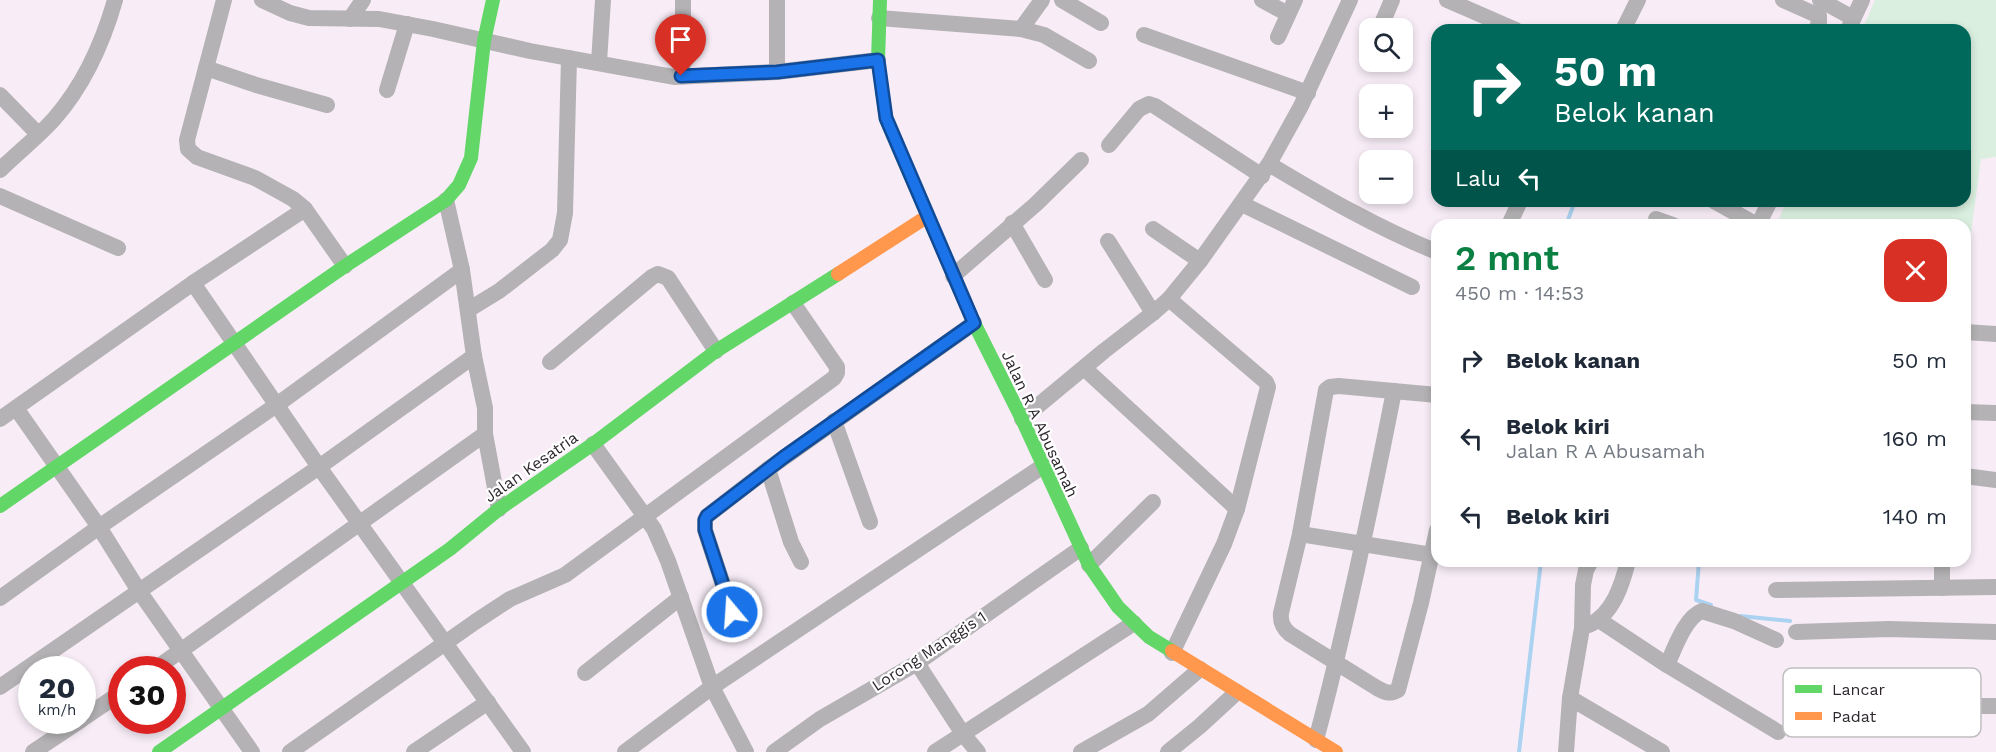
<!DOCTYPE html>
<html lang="id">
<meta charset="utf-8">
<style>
:root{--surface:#fff;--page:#f2f2f3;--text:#1f2937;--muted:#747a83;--accent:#0b8043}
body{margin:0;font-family:"Work Sans",sans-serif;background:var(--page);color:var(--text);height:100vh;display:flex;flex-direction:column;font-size:22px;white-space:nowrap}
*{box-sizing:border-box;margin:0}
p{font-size:20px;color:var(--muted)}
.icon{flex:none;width:33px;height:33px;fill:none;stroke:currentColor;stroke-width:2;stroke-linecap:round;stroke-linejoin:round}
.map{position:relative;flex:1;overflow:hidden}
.side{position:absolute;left:1431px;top:219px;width:540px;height:348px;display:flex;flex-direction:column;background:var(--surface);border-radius:18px;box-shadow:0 3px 9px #0003}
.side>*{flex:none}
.banner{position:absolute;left:1431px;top:24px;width:540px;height:183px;border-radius:18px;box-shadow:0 3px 9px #0003;background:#00695c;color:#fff;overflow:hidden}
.controls{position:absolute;left:1359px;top:18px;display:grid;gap:12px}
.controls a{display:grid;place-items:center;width:54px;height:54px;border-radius:12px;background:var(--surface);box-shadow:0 3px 9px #0003;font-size:30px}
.speed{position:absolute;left:18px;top:656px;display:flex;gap:12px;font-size:30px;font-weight:700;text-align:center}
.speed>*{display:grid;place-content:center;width:78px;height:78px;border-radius:50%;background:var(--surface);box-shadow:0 3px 9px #0003;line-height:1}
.speed small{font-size:15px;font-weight:400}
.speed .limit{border:9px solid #d22;background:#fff;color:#111}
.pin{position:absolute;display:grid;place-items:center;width:51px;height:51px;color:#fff;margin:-62px -26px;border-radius:50% 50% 50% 0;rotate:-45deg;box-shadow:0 0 6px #0007}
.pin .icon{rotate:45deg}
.me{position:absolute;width:66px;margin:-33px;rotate:342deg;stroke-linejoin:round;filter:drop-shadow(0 0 4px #0008)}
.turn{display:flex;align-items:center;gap:21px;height:126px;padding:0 24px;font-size:27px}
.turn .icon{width:78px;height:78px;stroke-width:2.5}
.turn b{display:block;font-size:42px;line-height:51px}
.then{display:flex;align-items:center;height:57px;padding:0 24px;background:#0003;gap:12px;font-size:22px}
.round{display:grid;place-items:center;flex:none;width:63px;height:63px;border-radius:18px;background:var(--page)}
.headline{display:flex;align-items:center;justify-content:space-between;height:102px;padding:0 24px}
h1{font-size:36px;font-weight:600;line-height:45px;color:var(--accent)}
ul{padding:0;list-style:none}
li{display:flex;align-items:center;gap:18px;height:78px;padding:0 24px}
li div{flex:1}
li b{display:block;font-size:22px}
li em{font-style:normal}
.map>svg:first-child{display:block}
.green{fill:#daefdf}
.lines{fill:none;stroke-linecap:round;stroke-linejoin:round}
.stream{stroke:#abd2f0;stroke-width:4}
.street{stroke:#b4b2b4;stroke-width:16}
.fast{stroke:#63d668;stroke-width:14}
.slow{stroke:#ff974d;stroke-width:14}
.route-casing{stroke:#114b97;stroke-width:15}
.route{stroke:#1a73e8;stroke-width:10}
.labels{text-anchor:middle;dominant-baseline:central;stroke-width:4.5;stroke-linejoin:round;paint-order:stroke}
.street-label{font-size:16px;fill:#2e272e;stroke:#fff}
.key{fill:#fff;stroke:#c0bec0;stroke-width:1.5}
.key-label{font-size:16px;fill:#2e272e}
</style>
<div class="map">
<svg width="1996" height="752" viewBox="0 0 1996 752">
<rect width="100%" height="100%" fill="#f8edf7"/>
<polygon class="green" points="1875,0 1996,0 1996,157 1981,159 1970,240 1965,240 1965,225 1776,225 1787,201 1965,201 1965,30 1862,30"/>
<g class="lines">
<g class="stream">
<polyline points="1566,225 1575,201"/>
<polyline points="1699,561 1696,600 1711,605"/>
<polyline points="1740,616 1790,621"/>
<polyline points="1519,752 1541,561"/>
</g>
<g class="street">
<polyline points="224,0 187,140 188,149 197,157 255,178 293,199 305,209 345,266"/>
<polyline points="262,0 290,13 309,18 379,19 433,29 530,51 674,77 777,72 878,60"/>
<polyline points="1062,0 1101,23"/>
<polyline points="1262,0 1288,14"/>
<polyline points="1447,0 1516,30"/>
<polyline points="1783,0 1819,16 1819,22 1816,30"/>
<polyline points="1820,0 1853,18"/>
<polyline points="879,18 1021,29 1044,35 1089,61"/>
<polyline points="350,19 363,0"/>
<polyline points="1380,28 1392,0"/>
<polyline points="1021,29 1042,0"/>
<polyline points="1623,30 1638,0"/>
<polyline points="1848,30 1862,0"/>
<polyline points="1144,35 1308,93"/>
<polyline points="1278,37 1295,0"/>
<polyline points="1368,56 1370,52"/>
<polyline points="599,62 603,0"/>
<polyline points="206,68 256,85 327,105"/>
<polyline points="777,72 777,0"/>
<polyline points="681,76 683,60 683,0"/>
<polyline points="387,90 407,24"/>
<polyline points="0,95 38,134"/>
<polyline points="1109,145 1139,109 1149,104 1155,106 1262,176"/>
<path d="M1269,164C1324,197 1378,228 1437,252"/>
<path d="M0,170C17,153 38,137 54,119C83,86 103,42 115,0"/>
<polyline points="0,196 118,248"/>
<polyline points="446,200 462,270 474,356 485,408 485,434 499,509"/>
<polyline points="1714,201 1757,225"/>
<polyline points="1242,204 1412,287"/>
<polyline points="1656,219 1673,225"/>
<polyline points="1012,223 1045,280"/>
<polyline points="1509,225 1520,201"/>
<polyline points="1758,225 1770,201"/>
<polyline points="1153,229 1200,261"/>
<polyline points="1108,241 1153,313"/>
<polyline points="953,276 1036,204 1081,160"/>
<polyline points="193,283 319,467 523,752"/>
<polyline points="1169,299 1266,382 1268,387 1237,509 1224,544 1172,653"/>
<polyline points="468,310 499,291 552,250 560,240 565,213 569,58"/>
<polyline points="1965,332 1996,334"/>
<polyline points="550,362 652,277 658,274 668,278 716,351"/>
<polyline points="1084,368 1237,509"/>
<path d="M1437,395L1339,386L1330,387L1326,390L1300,534L1281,613C1280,622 1283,628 1290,634L1377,688C1385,692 1389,695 1398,690L1421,603L1437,530"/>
<polyline points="16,408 99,527 139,591 252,752"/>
<polyline points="1965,412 1996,413"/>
<polyline points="0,419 193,283 305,209"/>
<polyline points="1022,419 1104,351 1153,313 1169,299 1200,261 1269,164 1301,106 1350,0"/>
<polyline points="834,421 870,522"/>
<polyline points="593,444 654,529 668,561 712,687 746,752"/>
<polyline points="768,469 791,542 801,562"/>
<polyline points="1965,476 1996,480"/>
<polyline points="1300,534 1432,555"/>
<polyline points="1089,565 1153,502"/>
<polyline points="1942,588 1942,561"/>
<polyline points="1776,590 1996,587"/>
<polyline points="0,598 99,527 278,404 462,270"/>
<polyline points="732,612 705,530 705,520 707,516 768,469 974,323"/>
<polyline points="1599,620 1667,665 1778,732"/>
<path d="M1589,625C1613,614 1622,585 1628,561"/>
<polyline points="1796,632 1889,629 1996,632"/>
<polyline points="917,663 963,734 978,752"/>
<path d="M1667,665C1674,650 1685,617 1702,611L1734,621L1776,640"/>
<polyline points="155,669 485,434"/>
<polyline points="585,673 681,597"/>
<polyline points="0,687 319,467 474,356"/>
<polyline points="1570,698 1662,752"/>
<polyline points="1965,706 1996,706"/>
<polyline points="82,719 122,692"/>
<path d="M1316,740C1347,624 1371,508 1394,391"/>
<polyline points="33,752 81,720"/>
<polyline points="290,752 475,622 510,599 565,575 834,378 837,373 837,367 793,303"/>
<polyline points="414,752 488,702"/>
<polyline points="625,752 712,687 1043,466"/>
<polyline points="774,752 820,719 917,663 1081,548"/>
<polyline points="935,752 1134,623"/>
<polyline points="1081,752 1148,714 1200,669"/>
<polyline points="1168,752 1200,726 1237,692"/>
<polyline points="1566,752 1570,698 1582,628 1583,585 1586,570 1591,561"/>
</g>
<g class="fast">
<polyline points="880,0 878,60 886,119 974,323 1022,419 1089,565 1118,607 1149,637 1172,651"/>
<polyline points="0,506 345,266 446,200 459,185 471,158 484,41 493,0"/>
<polyline points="159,752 450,549 499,509 593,444 716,351 838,274"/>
</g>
<g class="slow">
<polyline points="838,274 928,216"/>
<polyline points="1172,651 1336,752"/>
</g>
</g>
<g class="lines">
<defs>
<polyline id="route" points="681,76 777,72 878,60 886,118 974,323 784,457 707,516 705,520 705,530 732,612"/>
</defs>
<use href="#route" class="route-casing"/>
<use href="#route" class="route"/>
</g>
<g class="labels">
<g class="street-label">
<text transform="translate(1040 424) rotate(65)">Jalan R A Abusamah</text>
<text transform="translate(531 467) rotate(-35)">Jalan Kesatria</text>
<text transform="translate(929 651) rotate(-33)">Lorong Manggis 1</text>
</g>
</g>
<rect x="1783" y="668" width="198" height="69" rx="9" class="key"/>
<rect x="1795" y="685" width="27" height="8" fill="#63d668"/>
<rect x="1795" y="712" width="27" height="8" fill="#ff974d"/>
<g class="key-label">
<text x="1832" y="695">Lancar</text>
<text x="1832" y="722">Padat</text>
</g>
</svg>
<div class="controls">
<a><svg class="icon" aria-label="search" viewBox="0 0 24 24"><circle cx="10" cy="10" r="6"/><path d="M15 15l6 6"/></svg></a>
<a>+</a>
<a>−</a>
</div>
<div class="speed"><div>20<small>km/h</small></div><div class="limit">30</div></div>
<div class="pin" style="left:681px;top:76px;background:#d93025"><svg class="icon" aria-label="arrive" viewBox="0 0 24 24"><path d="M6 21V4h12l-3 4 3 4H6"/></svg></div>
<svg class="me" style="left:732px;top:612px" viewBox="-20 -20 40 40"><circle r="17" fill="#1a73e8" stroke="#fff" stroke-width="3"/><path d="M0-11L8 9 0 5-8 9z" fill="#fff"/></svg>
<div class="banner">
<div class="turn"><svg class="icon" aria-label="right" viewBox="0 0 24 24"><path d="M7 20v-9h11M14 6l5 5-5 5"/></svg><div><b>50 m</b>Belok kanan</div></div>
<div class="then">Lalu<svg class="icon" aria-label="left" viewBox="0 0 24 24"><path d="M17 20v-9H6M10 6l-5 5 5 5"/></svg></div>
</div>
<section class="side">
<div class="headline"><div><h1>2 mnt</h1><p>450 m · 14:53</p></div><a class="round" style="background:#d93025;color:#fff"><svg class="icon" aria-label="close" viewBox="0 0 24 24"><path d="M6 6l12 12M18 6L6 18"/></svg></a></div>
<ul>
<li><svg class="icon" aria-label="right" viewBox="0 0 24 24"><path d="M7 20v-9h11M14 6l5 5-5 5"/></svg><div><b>Belok kanan</b></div><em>50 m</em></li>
<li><svg class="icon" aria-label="left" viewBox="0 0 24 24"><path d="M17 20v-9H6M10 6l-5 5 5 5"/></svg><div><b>Belok kiri</b><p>Jalan R A Abusamah</p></div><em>160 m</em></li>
<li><svg class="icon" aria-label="left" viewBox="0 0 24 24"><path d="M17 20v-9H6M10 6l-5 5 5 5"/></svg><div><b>Belok kiri</b></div><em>140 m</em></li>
</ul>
</section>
</div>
